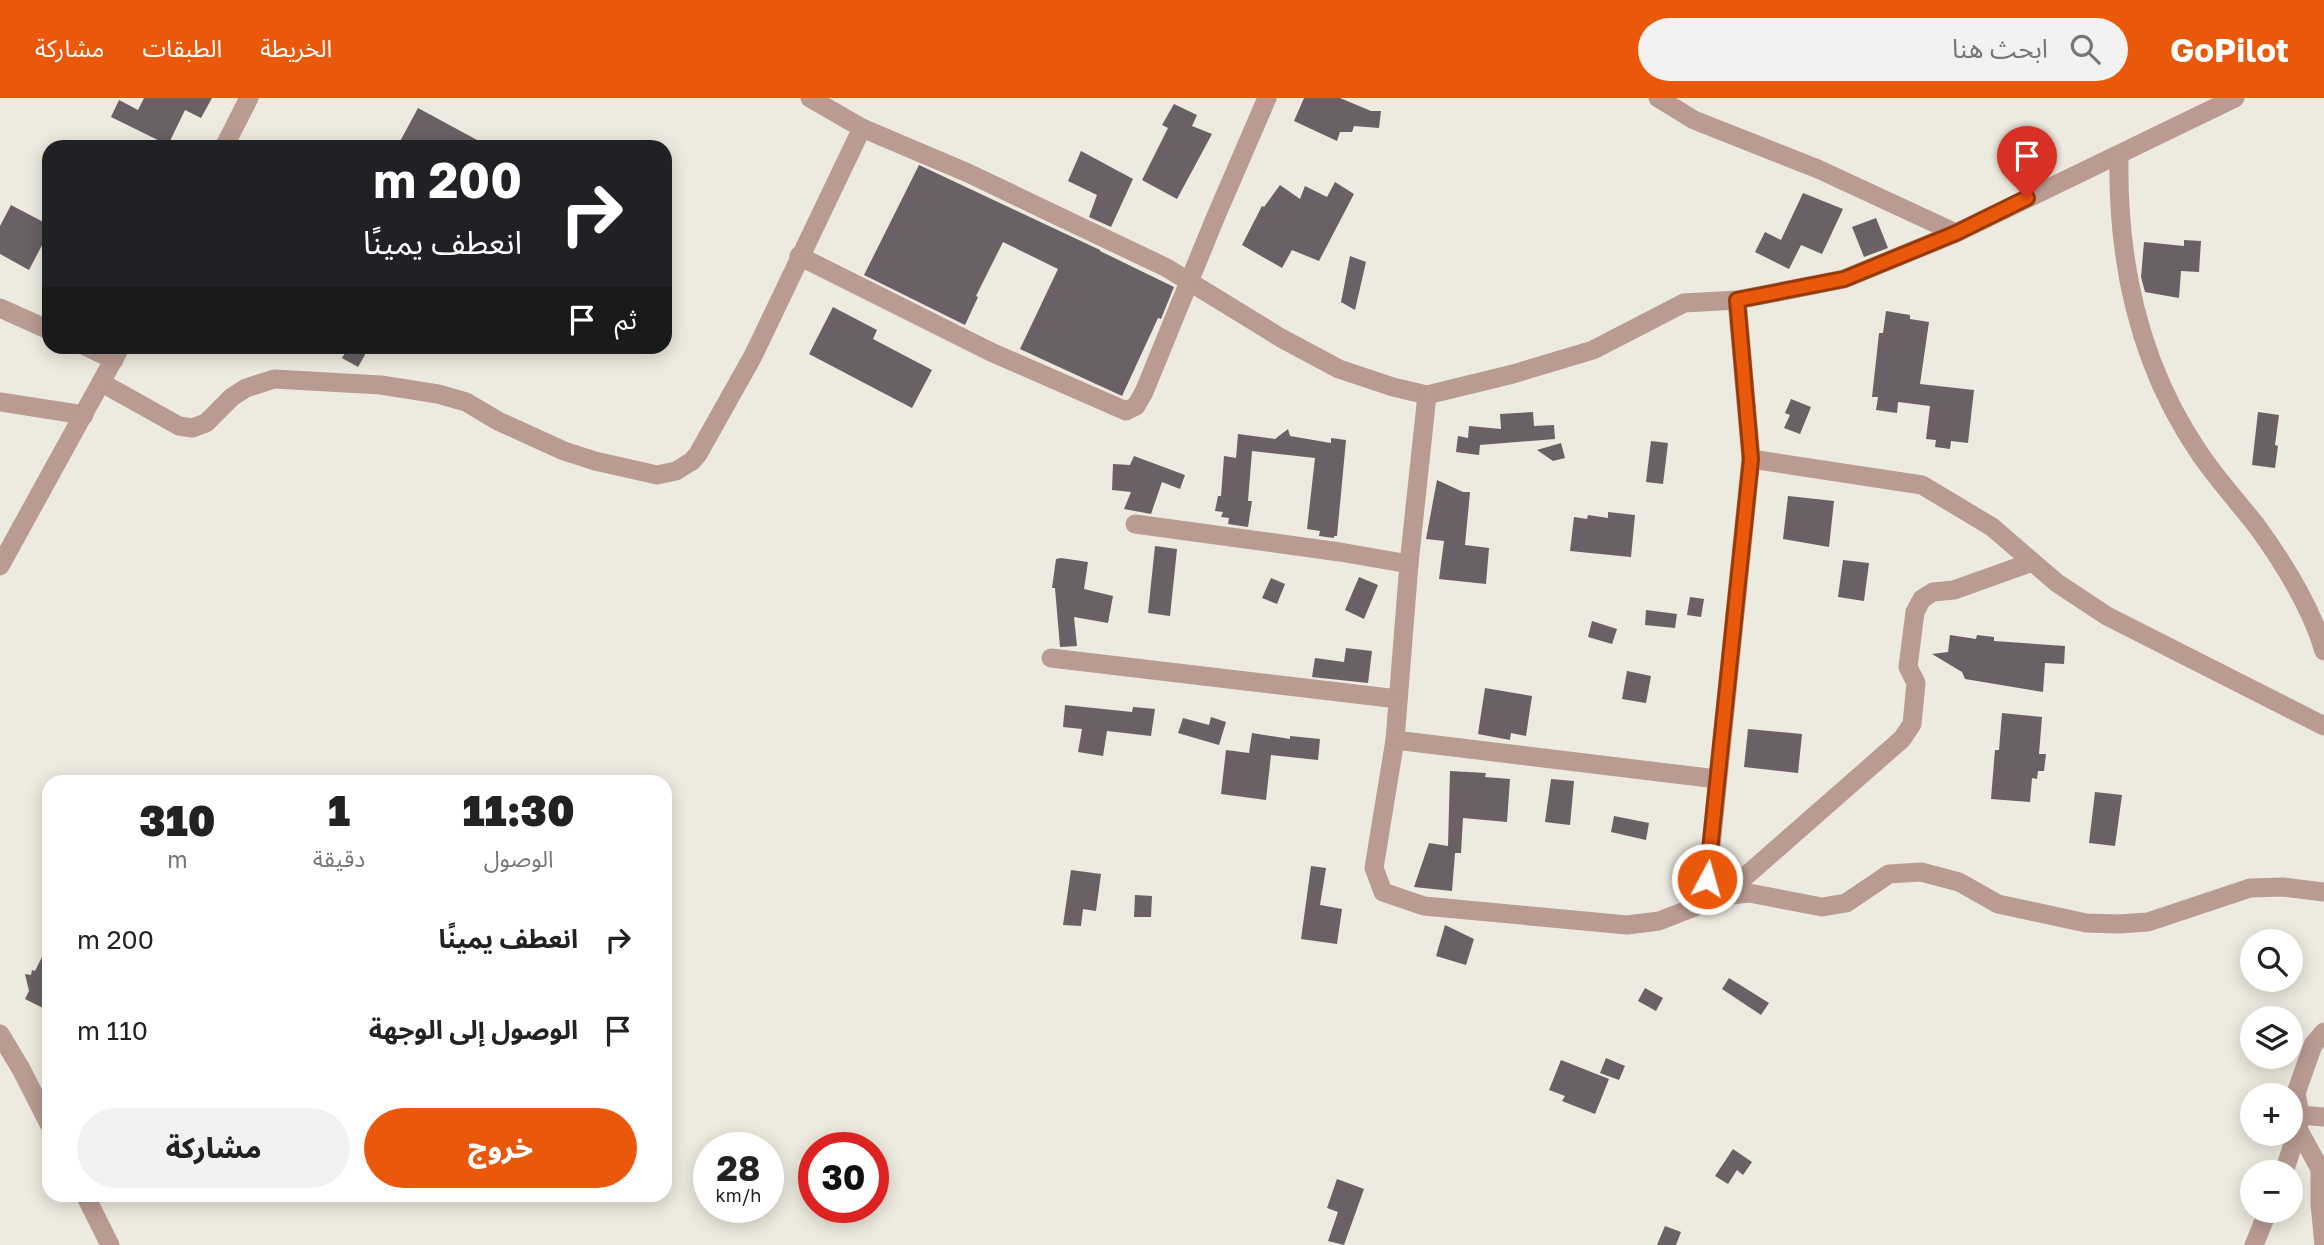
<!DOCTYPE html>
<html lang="ar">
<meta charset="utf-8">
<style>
:root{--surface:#fff;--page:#f2f2f2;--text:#222;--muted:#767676;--accent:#ea580c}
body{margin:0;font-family:"Golos Text","Noto Sans Arabic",sans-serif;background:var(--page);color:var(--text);direction:rtl;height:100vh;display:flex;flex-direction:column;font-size:26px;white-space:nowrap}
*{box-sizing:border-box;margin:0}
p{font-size:23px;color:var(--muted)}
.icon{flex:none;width:38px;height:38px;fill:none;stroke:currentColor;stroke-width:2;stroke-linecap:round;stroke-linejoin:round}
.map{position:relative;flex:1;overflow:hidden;direction:ltr}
.details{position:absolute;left:42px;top:677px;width:630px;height:427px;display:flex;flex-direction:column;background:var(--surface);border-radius:21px;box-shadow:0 4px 18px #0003;direction:rtl}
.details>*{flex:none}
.banner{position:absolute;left:42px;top:42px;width:630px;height:214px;border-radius:21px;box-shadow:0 4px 18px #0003;direction:rtl;background:#202124;color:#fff;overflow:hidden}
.controls{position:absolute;left:2240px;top:831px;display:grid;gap:14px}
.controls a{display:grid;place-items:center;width:63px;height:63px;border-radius:50%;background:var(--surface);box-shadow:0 4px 18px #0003;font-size:35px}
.speed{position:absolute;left:693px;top:1034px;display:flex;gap:14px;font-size:35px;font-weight:700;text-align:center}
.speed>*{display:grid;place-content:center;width:91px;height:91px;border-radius:50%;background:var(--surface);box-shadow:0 4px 18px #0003;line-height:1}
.speed small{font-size:18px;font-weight:400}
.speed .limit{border:10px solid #d22;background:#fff;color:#111}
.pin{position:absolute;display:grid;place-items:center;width:60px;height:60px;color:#fff;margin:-72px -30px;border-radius:50% 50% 50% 0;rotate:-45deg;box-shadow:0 0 7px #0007}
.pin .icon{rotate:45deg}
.me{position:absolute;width:77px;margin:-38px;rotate:6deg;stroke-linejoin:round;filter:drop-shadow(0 0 5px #0008)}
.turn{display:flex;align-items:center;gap:24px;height:147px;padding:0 35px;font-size:32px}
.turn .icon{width:91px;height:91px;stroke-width:2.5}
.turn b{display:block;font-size:49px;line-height:60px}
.then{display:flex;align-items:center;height:66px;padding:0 35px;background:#0003;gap:14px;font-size:26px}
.eta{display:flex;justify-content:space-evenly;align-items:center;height:119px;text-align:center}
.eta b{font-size:42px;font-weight:800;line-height:49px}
.primary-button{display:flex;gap:14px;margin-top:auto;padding:14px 35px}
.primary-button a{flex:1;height:80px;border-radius:42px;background:var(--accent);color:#fff;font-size:28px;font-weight:800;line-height:80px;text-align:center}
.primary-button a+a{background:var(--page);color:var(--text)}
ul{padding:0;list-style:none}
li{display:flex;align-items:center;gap:21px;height:91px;padding:0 35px}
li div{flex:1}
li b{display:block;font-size:26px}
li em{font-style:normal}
header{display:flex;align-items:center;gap:42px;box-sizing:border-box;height:98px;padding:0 35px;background:var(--accent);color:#fff}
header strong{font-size:33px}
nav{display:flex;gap:38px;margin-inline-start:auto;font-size:24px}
.search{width:490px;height:63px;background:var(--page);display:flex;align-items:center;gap:18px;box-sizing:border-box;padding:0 24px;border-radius:38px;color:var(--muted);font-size:26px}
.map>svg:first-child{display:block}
.building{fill:#6a6065}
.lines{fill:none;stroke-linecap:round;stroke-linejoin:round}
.street{stroke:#b99b92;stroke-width:19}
.route-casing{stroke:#983908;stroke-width:18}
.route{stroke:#ea580c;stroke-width:12}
</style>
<header>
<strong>GoPilot</strong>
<div class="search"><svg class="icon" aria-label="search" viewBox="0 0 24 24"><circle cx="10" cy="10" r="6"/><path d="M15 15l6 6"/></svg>ابحث هنا</div>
<nav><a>الخريطة</a><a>الطبقات</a><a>مشاركة</a></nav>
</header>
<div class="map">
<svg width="2324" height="1147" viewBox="0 0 2324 1147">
<rect width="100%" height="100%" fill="#edeadf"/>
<g class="building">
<polygon points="144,0 212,0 201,20 185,12 168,47 111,19 119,2 138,12"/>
<polygon points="1304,0 1340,0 1371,13 1381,13 1379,30 1354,28 1352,34 1340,34 1337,43 1294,23"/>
<polygon points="1174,6 1197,17 1192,28 1212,36 1177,101 1142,82 1168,30 1162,27"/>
<polygon points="418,10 490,49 397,49"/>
<polygon points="1081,53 1133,81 1111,129 1089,119 1097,97 1068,83"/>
<polygon points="919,67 1100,152 1100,153 1174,189 1161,221 1158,220 1122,298 1020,251 1058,171 1003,144 976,198 978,199 965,227 864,177"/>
<polygon points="1335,84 1354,96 1319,163 1292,152 1282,170 1242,147 1262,108 1264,109 1280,87 1300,101 1305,88 1327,99"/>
<polygon points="1803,95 1843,111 1822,156 1801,147 1789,171 1755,154 1765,134 1781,142"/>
<polygon points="11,107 49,127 49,134 29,172 0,156 0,128"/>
<polygon points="1876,120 1888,150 1864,159 1852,129"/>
<polygon points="2184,142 2201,143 2199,174 2181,173 2179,200 2145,194 2141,179 2144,144 2184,148"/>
<polygon points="1350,158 1366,164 1355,212 1341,204"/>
<polygon points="833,209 877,232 873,241 932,272 912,310 809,256"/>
<polygon points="1886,213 1910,217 1910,221 1929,224 1920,286 1974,292 1968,345 1951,343 1950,351 1935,349 1936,342 1926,341 1930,308 1898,304 1897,315 1876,312 1878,299 1872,299 1877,254 1879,235 1883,235"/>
<polygon points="349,248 370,248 358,269 342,260"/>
<polygon points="1791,301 1811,309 1800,336 1784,330 1790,317 1785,315"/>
<polygon points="1533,314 1534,328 1554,327 1555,341 1480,347 1479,357 1456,354 1458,338 1468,340 1469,328 1501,331 1500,316"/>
<polygon points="2258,314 2279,317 2275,347 2278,348 2275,370 2252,367"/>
<polygon points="1288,331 1290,338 1331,345 1331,340 1346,342 1337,438 1334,438 1334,440 1319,438 1320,433 1307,431 1315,360 1252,353 1248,403 1252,403 1248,429 1228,426 1229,420 1221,419 1223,414 1215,413 1218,398 1221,398 1224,358 1236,360 1238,336 1275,341"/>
<polygon points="1651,343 1668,345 1663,386 1646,384"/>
<polygon points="1561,345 1565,360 1553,363 1537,352"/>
<polygon points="1134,358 1185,377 1180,391 1162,384 1151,416 1124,411 1131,394 1112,392 1113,366 1130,367"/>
<polygon points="1437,382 1463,394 1470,394 1465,447 1489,450 1486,486 1439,481 1444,443 1426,441"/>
<polygon points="1788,398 1834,403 1829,449 1783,441"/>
<polygon points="1608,414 1635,417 1631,459 1570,453 1574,419 1587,421 1588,417 1608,420"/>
<polygon points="1155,448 1177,451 1170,518 1148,515"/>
<polygon points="1061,460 1088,464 1084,491 1113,498 1108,525 1074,519 1077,548 1060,549 1055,490 1052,490 1056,461"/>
<polygon points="1843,462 1869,465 1864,503 1838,499"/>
<polygon points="1359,479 1378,487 1364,521 1345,512"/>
<polygon points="1271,480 1285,486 1277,506 1262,500"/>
<polygon points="1690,499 1704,501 1701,519 1687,517"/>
<polygon points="1646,512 1677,516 1675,530 1645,527"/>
<polygon points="1592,523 1617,531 1612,546 1588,539"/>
<polygon points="1950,537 1976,541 1977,537 1994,539 1994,543 2065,548 2064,566 2045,565 2043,594 1965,581 1962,574 1932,556 1948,554"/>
<polygon points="1346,550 1372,553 1368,585 1312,579 1315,560 1344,564"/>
<polygon points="1627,573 1651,578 1646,605 1622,601"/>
<polygon points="1485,590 1532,598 1526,638 1511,635 1510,642 1478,636"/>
<polygon points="1065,607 1132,614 1133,609 1155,611 1151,638 1107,633 1103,658 1078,654 1082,631 1063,629"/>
<polygon points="2002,615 2042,619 2039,656 2046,656 2044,673 2038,673 2037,681 2032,680 2030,704 1991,701 1995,652 1999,652"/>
<polygon points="1211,619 1226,624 1219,647 1178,635 1183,620 1209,627"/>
<polygon points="1748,631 1802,636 1798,675 1744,669"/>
<polygon points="1252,635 1290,641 1290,638 1320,641 1318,662 1271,657 1266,702 1221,696 1226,652 1249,655"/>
<polygon points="1450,673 1486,675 1485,679 1510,681 1507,724 1463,720 1461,755 1455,755 1452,793 1414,789 1429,745 1448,748"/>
<polygon points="1551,681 1574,683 1570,727 1545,724"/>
<polygon points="2095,694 2122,697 2115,748 2089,745"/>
<polygon points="1614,718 1649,725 1646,742 1611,734"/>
<polygon points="1311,768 1326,770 1320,807 1342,811 1337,846 1301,841"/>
<polygon points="1071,772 1101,776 1096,813 1083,811 1081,828 1063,827"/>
<polygon points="1135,797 1152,798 1151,819 1134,819"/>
<polygon points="1445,827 1474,841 1466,867 1436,858"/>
<polygon points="49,845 49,913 25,901 29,893 25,876 31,877 32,872 35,873"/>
<polygon points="1729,880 1769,905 1761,917 1722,891"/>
<polygon points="1645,890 1663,900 1656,913 1638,903"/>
<polygon points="1606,960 1625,968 1619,982 1600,975"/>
<polygon points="1561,962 1609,981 1595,1016 1562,1003 1565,998 1549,992"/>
<polygon points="1733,1051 1752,1064 1743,1077 1737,1072 1728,1086 1715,1078"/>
<polygon points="1337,1081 1364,1091 1344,1147 1328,1143 1338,1114 1327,1110"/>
<polygon points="1665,1128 1681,1134 1676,1147 1657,1147"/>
</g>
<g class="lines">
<g class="street">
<polyline points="810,0 862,30 968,75 1167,170 1281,240 1339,271 1393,289 1427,297 1513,276 1593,252 1684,205 1737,202 1844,181 1956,135 2235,0"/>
<polyline points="1658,0 1694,22 1818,71 1956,135"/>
<polyline points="224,49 249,0"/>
<path d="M2119,57C2117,162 2139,267 2200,356C2217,381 2237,403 2256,427C2283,464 2311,508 2324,553"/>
<polyline points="799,158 991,254 1126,313 1136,308 1144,294 1216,118 1267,0"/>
<polyline points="0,210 49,232"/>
<polyline points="85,248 114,262"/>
<polyline points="102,285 179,328 192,330 206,325 232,299 246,290 274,281 381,287 438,296 466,304 498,323 564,353 595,363 657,377 676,373 692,363 698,356 753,258 862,30"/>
<polyline points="1427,297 1409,466 1395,642 1374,770 1383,794 1424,808 1627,827 1659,823 1723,798 1749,795 1822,809 1846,805 1889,776 1921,774 1959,784 1998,806 2086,825 2119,826 2148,824 2250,790 2283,789 2324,794"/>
<polyline points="0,304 84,317"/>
<polyline points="1751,361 1922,387 1992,429 2057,485 2107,518 2324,628"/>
<polyline points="1135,426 1340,454 1409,466"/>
<polyline points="0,468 121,248"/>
<polyline points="1051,560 1398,601"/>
<polyline points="1395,642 1717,681"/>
<polyline points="1723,798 1902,641 1912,626 1916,585 1908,569 1915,514 1922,501 1933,494 1954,492 2032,464"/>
<polyline points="1705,805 1751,361 1737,202"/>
<polyline points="0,936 21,971 49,1026"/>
<polyline points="2300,1017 2324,1019"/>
<polyline points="2298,1031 2320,1071 2320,1106 2324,1147"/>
<polyline points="2284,1074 2298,1031 2300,1017 2296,995 2313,947 2324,934"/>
<polyline points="85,1097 110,1147"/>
<polyline points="2254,1147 2268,1113"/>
</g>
</g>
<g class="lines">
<defs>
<polyline id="route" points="1707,781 1751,361 1737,202 1844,181 1956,135 2027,100"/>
</defs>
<use href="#route" class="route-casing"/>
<use href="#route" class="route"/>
</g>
</svg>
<div class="controls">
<a><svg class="icon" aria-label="search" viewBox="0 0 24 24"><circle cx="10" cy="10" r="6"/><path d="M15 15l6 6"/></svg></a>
<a><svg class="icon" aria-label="layers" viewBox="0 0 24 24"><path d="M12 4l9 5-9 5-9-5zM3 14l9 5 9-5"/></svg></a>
<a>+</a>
<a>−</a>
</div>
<div class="speed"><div>28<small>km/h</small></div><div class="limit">30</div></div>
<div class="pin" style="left:2027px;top:100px;background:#d93025"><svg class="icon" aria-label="arrive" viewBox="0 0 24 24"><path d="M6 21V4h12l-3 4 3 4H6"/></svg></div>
<svg class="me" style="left:1707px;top:781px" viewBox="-20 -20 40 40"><circle r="17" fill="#ea580c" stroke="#fff" stroke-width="3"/><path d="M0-11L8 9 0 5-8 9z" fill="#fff"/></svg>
<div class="banner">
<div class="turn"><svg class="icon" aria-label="right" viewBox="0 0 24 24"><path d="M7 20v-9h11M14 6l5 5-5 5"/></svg><div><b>200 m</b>انعطف يمينًا</div></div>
<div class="then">ثم<svg class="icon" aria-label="arrive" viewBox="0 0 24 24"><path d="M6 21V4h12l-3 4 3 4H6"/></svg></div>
</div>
<section class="details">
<div class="eta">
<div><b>11:30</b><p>الوصول</p></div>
<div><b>1</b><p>دقيقة</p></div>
<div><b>310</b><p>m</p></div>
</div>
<ul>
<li><svg class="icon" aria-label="right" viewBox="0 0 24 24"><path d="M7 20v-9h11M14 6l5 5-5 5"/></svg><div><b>انعطف يمينًا</b></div><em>200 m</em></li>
<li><svg class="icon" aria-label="arrive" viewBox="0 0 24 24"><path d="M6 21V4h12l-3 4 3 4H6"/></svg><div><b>الوصول إلى الوجهة</b></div><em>110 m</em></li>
</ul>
<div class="primary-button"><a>خروج</a><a>مشاركة</a></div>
</section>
</div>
